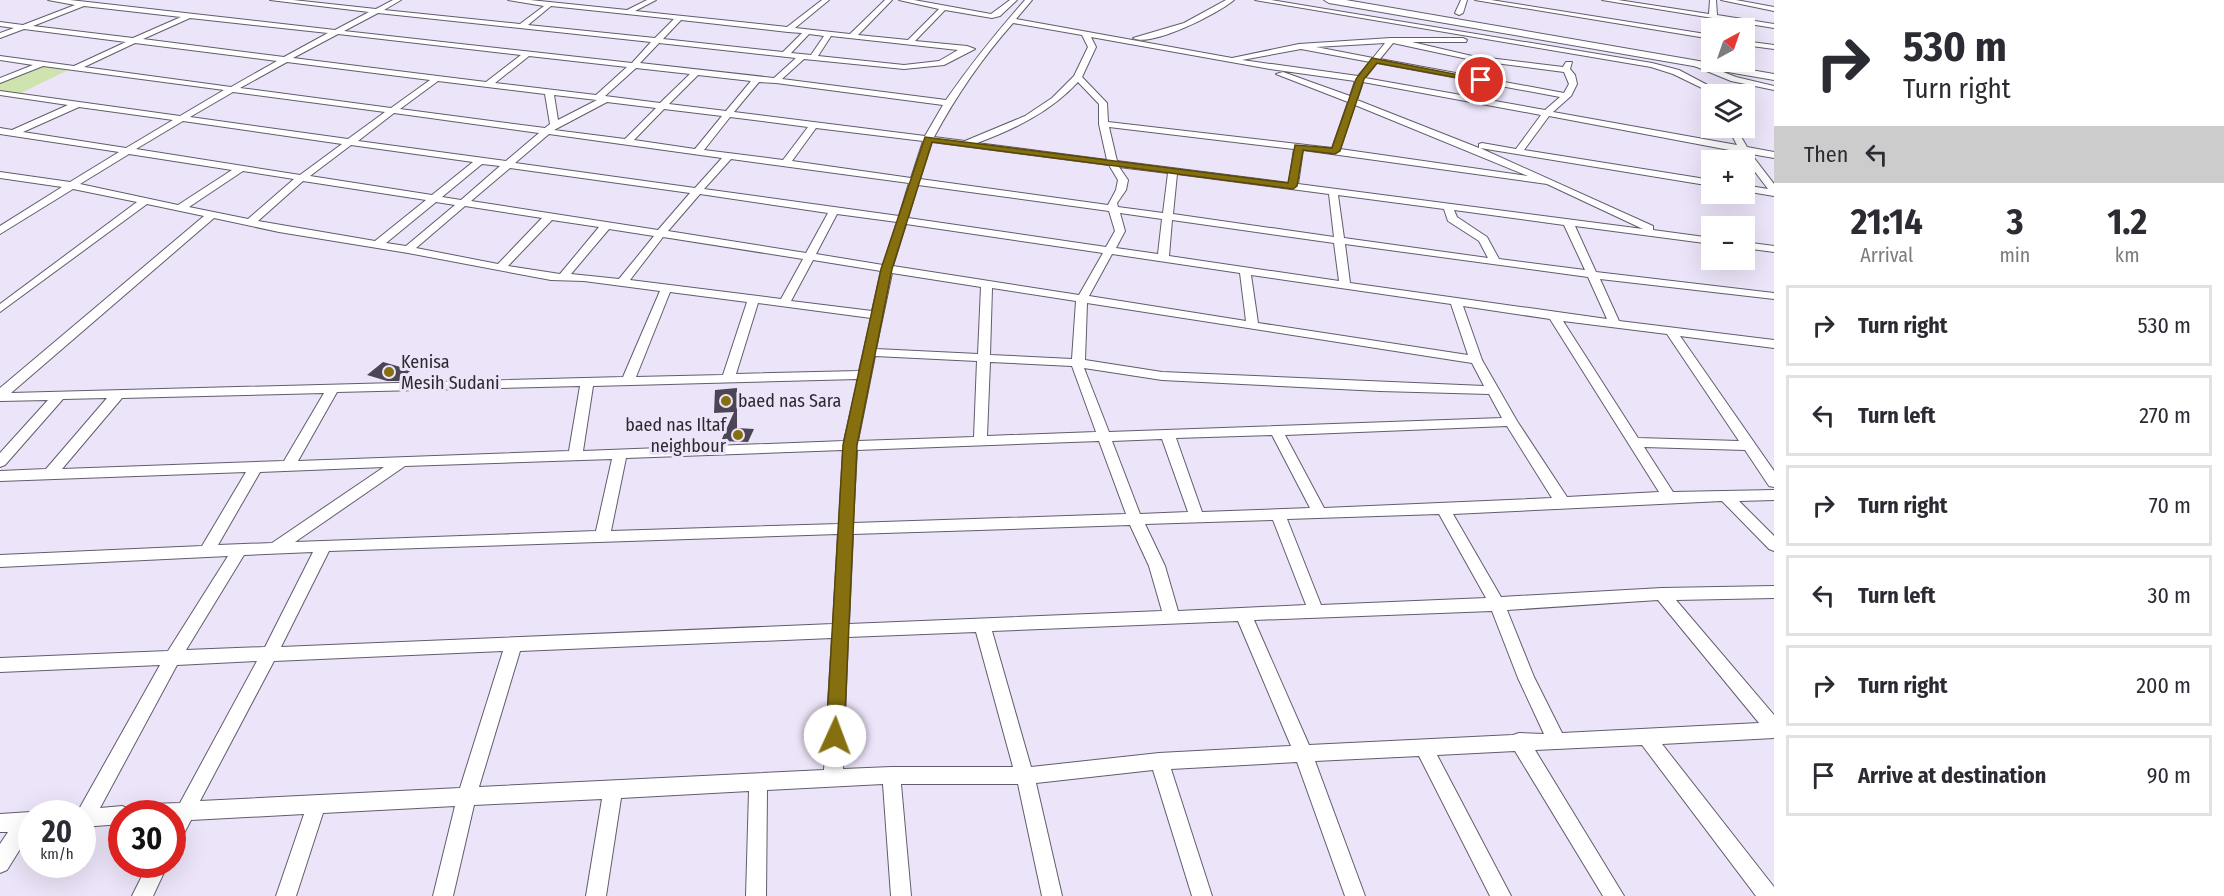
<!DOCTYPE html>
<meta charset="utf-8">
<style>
:root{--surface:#fff;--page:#f2f2f3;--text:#2b2b33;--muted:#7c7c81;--line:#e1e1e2}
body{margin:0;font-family:"Fira Sans Condensed",sans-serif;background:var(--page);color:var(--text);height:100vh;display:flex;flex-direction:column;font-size:22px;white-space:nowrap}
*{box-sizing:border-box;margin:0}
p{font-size:20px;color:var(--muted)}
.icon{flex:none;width:33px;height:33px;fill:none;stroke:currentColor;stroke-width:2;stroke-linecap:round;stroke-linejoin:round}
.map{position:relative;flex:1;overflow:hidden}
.panel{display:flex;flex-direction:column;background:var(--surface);width:450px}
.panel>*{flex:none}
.guide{background:#fff;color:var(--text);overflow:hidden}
.needle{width:39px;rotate:40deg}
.fabs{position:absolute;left:1701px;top:18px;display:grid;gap:12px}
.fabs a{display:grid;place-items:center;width:54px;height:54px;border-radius:0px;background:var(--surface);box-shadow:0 6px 24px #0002;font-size:30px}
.speed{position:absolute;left:18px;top:800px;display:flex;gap:12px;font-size:30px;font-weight:700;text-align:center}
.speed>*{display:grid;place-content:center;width:78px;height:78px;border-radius:50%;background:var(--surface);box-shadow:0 6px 24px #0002;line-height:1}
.speed small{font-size:15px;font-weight:400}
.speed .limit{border:9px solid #d22;background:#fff;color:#111}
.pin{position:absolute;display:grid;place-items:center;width:51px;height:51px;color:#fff;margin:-26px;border:3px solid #fff;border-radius:50%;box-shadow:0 2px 6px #0007}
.me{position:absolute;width:66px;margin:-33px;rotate:2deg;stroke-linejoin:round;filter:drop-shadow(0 0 4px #0008)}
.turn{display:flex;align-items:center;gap:21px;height:126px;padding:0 30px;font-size:27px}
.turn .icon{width:78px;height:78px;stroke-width:2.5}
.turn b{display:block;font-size:42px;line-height:51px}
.then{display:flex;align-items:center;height:57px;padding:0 30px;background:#0003;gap:12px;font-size:22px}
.eta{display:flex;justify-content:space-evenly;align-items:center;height:102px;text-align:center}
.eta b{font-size:36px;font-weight:700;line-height:42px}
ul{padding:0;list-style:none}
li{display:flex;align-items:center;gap:18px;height:81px;margin:0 12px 9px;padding:0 18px;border:3px solid var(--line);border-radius:0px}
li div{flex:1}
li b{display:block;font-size:22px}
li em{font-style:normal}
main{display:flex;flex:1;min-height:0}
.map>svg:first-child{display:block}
.green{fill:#cfe3ae}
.building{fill:#4c4556}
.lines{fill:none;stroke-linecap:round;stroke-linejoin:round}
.street-casing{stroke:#635c6d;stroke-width:2}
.secondary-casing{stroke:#635c6d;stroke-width:2}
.street{fill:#fff;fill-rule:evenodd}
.secondary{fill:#fff;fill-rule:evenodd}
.route{fill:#866f0f;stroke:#57480a;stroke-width:1.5}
.poi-dot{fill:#866f0f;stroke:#ece4f8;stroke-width:2}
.labels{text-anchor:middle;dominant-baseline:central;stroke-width:6;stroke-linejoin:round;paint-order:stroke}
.poi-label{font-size:18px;fill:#2c2930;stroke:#ece4f8;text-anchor:start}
</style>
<main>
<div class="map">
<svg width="1774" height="896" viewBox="0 0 1774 896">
<rect width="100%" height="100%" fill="#ece4f8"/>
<polygon class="green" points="42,65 72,68 19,94 0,92 0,82"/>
<g class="building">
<polygon points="383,362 411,370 399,381 387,381 367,375"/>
<polygon points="737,388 737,428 754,429 748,442 721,441 734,412 714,413 715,390"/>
</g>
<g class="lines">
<defs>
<g id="street">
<path d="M48,0H70L335,30L369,12L270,0H293L376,9L393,0H401L384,10L520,24L544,6L508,0H530L627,10L647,0H656L635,11L787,27L822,0H829L795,28L850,34L885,0H892L858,35L908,40L939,9L899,0H914L991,14L1010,0H1017L1000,16L992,18L945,10L915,41L967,46L975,49L944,65L904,69L804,59L782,79L946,100C971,64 997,32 1025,0H1032L1016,19L1232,58L1299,44L1391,38H1463L1467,40L1466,42H1412L1472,56L1563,67L1566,62H1572L1570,69L1575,75L1577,84L1571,96L1553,112L1737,145L1728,128H1736L1747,147L1774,152V158L1751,154L1774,184V196L1744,191V185L1768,189L1740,152L1549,116L1524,150L1712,180V186L1480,148L1653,226V230L1712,238V244L1575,226L1596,272L1774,293V299L1600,279L1619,321L1774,340V348L1680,336L1774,471V487L1769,486L1745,450L1644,447L1673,492L1774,490V500L1739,501L1774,536V551L1769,549L1722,501L1453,514L1501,597L1662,588L1774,586V598L1676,600L1774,715V738L1662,744L1774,887V896H1756L1642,745L1535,750L1624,896H1603L1515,751L1437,755L1511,896H1490L1419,756L1315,761L1365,896H1345L1297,762L1171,769L1212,896H1192L1153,770L1036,783L1062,896H1042L1018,784H901L911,896H891L883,784L767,790L766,896H746L749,791L621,798L606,896H586L602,799L474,805L453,896H433L455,806L323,813L296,896H276L304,814L191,820L179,843L172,845V813H142L144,807L151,804L180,803L257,661L177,665L100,808L122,806L129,809L131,813H122V824L82,827V813L75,812L78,811L160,665L0,672V658L168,651L228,556L0,567V555L202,546L246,472L0,481V471L46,469L107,398L63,399L5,465L0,467V453L48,400L0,401V388L204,216L147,204L0,312V304L137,202L73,189L0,234V226L62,187L0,178V172L70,182L119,152L0,134V128L12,130L68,105L0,95V91L180,116L224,90L43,66L0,83V78L33,65L0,60V56L74,66L126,42L24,29L0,38V33L14,28L0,26V22L23,25L75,5ZM84,6L181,17L133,38L33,26ZM551,6L674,19L655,38L528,25ZM378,13L651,42L632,63L344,31ZM190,18L328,33L284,57L143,39ZM681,20L788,32L802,33L783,52L663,39ZM1013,23L1082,35L1088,47L1074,76L1052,98L1025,116L965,141L934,137C956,96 982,58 1013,23ZM338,34L521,55L486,82L293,58ZM809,34L824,36L811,55L791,53ZM831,36L958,50L939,61L904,65L818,56ZM1091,37L1270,69L1355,81L1350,96L1283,72L1276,74L1348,102L1332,148L1108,122L1107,103L1082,77L1096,47ZM135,43L277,61L231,87L84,67ZM659,43L796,58L774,78L640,63ZM1385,43L1373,58L1316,47ZM1393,43L1472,60L1564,72L1569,84L1564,93L1380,59ZM1301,49L1370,62L1358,76L1242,60ZM529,56L627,67L596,95L495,83ZM287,62L430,80L391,108L240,88ZM1377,63L1560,97L1545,110L1365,78ZM636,68L690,74L660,103L605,96ZM698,75L751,81L726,111L669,104ZM438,81L545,94L550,124L545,128L400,109ZM759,82L776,83L943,105L925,136L734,112ZM1078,82L1099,104V124L1107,160L977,143C1015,129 1050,112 1078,82ZM1363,82L1541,115L1516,149L1482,143L1479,144V148L1357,100ZM233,92L385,112L348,139L190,117ZM554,95L597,100L558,120ZM607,102L656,108L625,139L554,130ZM1355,105L1528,176L1340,149ZM79,107L173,120L126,148L23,132ZM664,109L722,116L695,149L634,140ZM394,113L539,133L506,161L358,141ZM730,117L808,127L783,160L704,150ZM183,121L342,144L300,175L136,149ZM1109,127L1294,149L1289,183L1117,161ZM816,128L923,141L911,178L792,161ZM549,134L722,158L695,188L515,163ZM932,142L1109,165L1118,180L1116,190L1108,205L920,179ZM351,145L473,162L432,195L310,176ZM1303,150L1547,184L1643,229L1298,184ZM129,154L232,170L178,205L80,184ZM731,159L909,183L899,216L704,189ZM482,164L500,166L461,200L442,197ZM1119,167L1168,173L1163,213L1118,207L1117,203L1126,190L1128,180ZM510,168L690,193L658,230L471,201ZM243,171L294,179L248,219L189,207ZM1177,174L1329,194L1334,237L1173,214ZM303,181L426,200L375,241L258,221ZM918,185L1109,211L1115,231L1106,247L908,218ZM700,194L828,213L806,253L668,231ZM1338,195L1444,209L1448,221L1479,241L1488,258L1344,238ZM436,202L455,205L406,246L386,243ZM465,206L542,218L498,264L416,248ZM1454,210L1564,225L1585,270L1499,259L1487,237L1457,217ZM1120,213L1162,219L1158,254L1116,248L1125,231ZM837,214L897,222L883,265L816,254ZM214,218L279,232L408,253L551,280L584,281L660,291L623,377L11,393ZM552,220L599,227L560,274L508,266ZM1172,220L1334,243L1339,281L1169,256ZM906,224L1103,253L1079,295L893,266ZM609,229L654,236L619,279L571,274ZM663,237L803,259L781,299L630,280ZM1345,244L1588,277L1607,319L1350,283ZM1112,254L1240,273L1246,321L1089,296ZM813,260L881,271L872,311L791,301ZM892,273L981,287L978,354L876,349ZM1251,275L1451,304L1468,355L1258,323ZM992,288L1076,301L1072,359L990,355ZM670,292L747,302L723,375L636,377ZM758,303L871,318L859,371L736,374ZM1087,303L1472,363L1484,386L1162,372L1085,360ZM1463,306L1550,319L1659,492L1567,497L1517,421L1482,360ZM1563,321L1667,334L1739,441L1638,438ZM875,356L977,361L974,437L858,441ZM990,362L1072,366L1096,432L987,436ZM1084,368L1162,380L1380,391L1489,394L1502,418L1109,432ZM858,379L844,441L583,451L593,386ZM580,386L569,451L298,461L337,392ZM324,393L284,461L62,469L122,398ZM1507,426L1552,498L1324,508L1285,435ZM1272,435L1310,508L1202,512L1176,438ZM1162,439L1188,512L1140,514L1112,441ZM1099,441L1126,514L853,523L857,450ZM843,450L839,524L611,531L626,458ZM612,459L596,531L295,542L405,466ZM384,467L272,543L218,545L260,472ZM1439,514L1486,598L1321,605L1287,519ZM1273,520L1306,605L1178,611L1165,566L1145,524ZM1130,525L1149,566L1162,611L849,624L853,534ZM838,534L833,624L281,647L329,551ZM313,552L265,647L186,650L244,555ZM1658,600L1759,723L1562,733L1534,677L1507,610ZM1492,611L1518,678L1544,734L1519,733L1513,735L1309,745L1254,620ZM1238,621L1291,746L1159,753L1031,767L992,631ZM976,632L1013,767H891L843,769L848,637ZM832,638L824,770L479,787L520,651ZM503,651L460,788L200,801L274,661Z"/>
<path d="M1226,0H1234C1219,13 1151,48 1133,38L1184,23Z"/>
<polygon points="1255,0 1271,0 1652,63 1679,70 1715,89 1708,91 1673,74 1651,67"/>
<polygon points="1461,0 1467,0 1463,13 1459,15 1455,13"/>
<polygon points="1475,0 1491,0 1712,35 1712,39"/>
<polygon points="1602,0 1618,0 1709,14 1710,0 1716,0 1717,15 1774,24 1774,28"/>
<polygon points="1721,0 1736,0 1774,7 1774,11"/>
<polygon points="1744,41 1774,45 1774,49 1744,45"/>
<polygon points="1695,61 1736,77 1774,86 1774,90 1731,81 1692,65 1691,63"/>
<polygon points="1744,242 1774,246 1774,252 1744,248"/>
<polygon points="31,812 34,813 32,813 32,830 7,870 0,873 0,844 8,832 0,832 0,814"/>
<polygon points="148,864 168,864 153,896 132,896"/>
</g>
<polygon id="secondary" points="1324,0 1346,0 1774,74 1774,80 1329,3"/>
</defs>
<use href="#street" class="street-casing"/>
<use href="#secondary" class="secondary-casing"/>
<use href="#street" class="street"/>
<use href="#secondary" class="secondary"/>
</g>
<polygon class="route" points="1372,58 1485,80 1481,82 1377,63 1364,79 1340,151 1335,154 1303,150 1297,186 1293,189 932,142 892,269 857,445 844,736 841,742 835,744 829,742 826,736 843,445 881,269 925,137 1288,183 1295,145 1332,148 1356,79"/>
<g class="poi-dot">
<circle cx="389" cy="372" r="6"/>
<circle cx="726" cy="401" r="6"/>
<circle cx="738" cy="435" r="6"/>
</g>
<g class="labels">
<g class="poi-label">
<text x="401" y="362">Kenisa<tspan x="401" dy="21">Mesih Sudani</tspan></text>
<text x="738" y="401">baed nas Sara</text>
<text x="726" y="425" text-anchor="end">baed nas Iltaf<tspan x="726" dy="21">neighbour</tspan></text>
</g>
</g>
</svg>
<div class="fabs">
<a><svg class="needle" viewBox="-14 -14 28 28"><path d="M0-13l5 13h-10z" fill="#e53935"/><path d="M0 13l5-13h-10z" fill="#7c7c81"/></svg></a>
<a><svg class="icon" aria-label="layers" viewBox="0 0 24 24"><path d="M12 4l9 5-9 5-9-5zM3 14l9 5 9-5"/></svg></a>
<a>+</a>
<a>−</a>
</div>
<div class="speed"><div>20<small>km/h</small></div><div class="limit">30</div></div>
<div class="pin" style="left:1481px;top:80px;background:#d93025"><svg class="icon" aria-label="arrive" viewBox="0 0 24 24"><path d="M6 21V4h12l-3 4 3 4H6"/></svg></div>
<svg class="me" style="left:835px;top:736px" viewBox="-20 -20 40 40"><circle r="19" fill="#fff"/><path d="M0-13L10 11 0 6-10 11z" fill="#866f0f"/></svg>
</div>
<section class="panel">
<div class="guide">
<div class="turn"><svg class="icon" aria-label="right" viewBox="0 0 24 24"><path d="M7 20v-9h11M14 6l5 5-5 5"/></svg><div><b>530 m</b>Turn right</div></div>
<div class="then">Then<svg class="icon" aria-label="left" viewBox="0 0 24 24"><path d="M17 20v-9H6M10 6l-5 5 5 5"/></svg></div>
</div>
<div class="eta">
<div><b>21:14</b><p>Arrival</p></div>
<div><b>3</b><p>min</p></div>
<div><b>1.2</b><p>km</p></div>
</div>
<ul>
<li><svg class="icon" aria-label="right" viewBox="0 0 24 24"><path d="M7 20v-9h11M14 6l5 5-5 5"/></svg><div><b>Turn right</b></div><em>530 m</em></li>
<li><svg class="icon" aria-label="left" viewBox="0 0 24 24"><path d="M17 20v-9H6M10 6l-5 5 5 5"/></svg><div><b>Turn left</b></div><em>270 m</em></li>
<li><svg class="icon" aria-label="right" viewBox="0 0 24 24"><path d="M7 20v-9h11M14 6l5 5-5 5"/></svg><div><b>Turn right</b></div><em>70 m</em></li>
<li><svg class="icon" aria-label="left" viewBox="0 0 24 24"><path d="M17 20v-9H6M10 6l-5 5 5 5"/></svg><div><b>Turn left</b></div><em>30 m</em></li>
<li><svg class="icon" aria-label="right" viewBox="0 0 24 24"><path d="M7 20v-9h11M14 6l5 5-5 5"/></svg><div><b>Turn right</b></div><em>200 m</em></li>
<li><svg class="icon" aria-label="arrive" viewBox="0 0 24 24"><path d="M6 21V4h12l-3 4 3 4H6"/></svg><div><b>Arrive at destination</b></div><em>90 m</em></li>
</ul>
</section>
</main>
